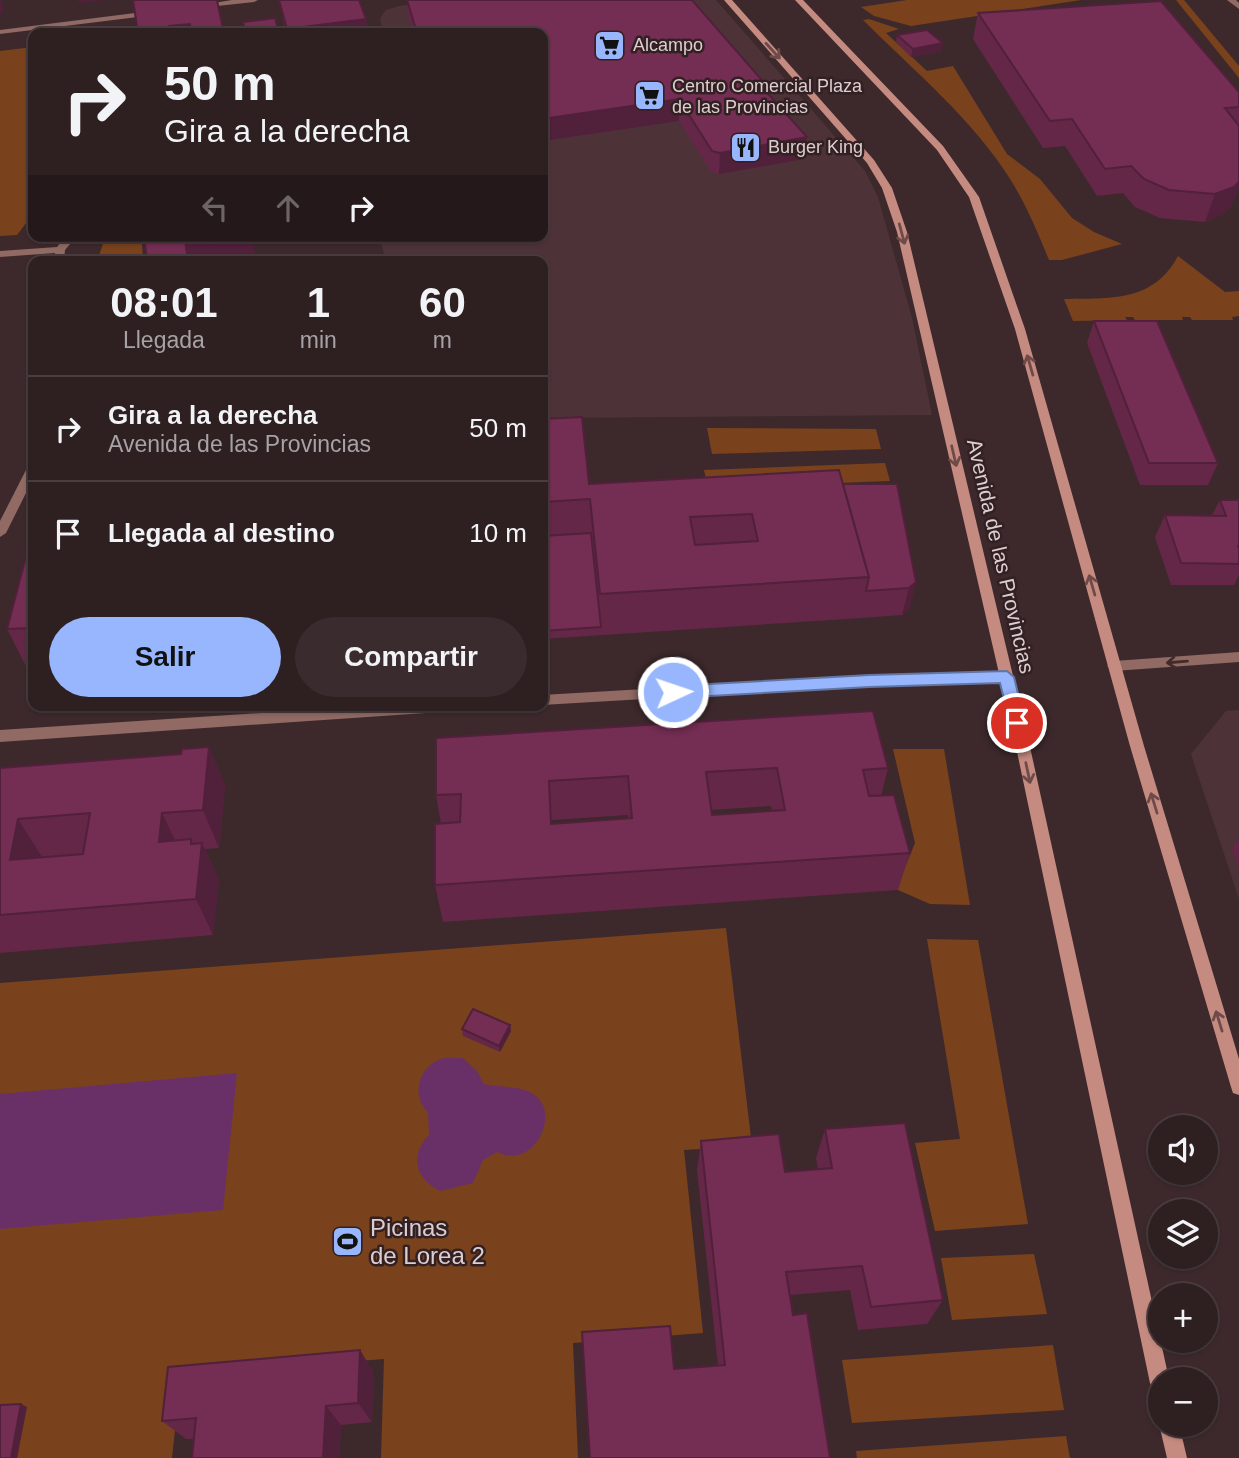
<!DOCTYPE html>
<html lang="es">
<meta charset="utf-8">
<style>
:root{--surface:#2e1f21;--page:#3a2c2e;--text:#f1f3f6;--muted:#a7a2a5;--line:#493d3f;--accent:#97b6fd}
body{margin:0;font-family:Arial,sans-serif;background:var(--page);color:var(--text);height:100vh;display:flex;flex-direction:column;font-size:26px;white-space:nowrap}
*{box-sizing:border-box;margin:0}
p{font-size:23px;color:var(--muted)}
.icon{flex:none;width:38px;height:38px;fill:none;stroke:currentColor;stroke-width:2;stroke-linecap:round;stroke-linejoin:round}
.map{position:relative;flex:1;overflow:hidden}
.side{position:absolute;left:28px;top:256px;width:520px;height:455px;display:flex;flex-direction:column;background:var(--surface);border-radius:14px;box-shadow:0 2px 5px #0004,0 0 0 2px var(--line)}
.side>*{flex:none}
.top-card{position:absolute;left:28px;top:28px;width:520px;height:214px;border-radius:14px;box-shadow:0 2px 5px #0004,0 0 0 2px var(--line);background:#2e1f21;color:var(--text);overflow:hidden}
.buttons{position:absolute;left:1148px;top:1115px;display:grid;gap:14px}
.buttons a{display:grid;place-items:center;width:70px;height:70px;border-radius:50%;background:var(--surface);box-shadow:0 2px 5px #0004,0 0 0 2px var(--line);font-size:35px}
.pin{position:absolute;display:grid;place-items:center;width:60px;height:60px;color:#fff;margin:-30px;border:4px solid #fff;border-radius:50%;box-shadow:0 2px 7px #0007}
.me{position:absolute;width:77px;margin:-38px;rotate:87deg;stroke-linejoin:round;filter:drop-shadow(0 0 5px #0008)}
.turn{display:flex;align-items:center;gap:24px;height:147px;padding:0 21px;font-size:32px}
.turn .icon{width:91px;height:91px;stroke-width:2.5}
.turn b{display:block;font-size:49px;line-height:60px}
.lanes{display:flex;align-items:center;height:66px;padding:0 21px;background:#0003;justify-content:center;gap:35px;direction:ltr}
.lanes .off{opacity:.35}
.eta{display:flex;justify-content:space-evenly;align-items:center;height:119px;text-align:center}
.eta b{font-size:42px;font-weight:700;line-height:49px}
.primary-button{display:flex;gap:14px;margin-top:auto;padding:14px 21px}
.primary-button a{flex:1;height:80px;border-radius:42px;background:var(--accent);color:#111;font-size:28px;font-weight:700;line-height:80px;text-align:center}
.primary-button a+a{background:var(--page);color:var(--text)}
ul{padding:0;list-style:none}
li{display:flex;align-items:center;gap:21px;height:105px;padding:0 21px;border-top:2px solid var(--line)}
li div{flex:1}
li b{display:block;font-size:26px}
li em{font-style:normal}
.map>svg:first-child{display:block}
.built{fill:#4d3337}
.green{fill:#79421c}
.water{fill:#693067}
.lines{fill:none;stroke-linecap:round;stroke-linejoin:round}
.minor{fill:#906a63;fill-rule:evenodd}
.tertiary{fill:#906a63;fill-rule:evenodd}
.secondary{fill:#c68b80;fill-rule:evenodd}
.wall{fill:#642747;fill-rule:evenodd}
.shaded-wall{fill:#51203a}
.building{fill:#742d53;stroke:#51203a;stroke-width:2;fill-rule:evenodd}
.oneway{stroke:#6e4b48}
.oneway2{stroke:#412b2c}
.route{fill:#97b6fd;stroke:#6276a4;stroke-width:2}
.labels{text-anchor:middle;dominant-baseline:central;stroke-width:5;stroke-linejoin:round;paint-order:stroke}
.far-poi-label{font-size:18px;fill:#dcced0;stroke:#332022;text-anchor:start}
.street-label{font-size:21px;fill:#dcced0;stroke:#332022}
.near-poi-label{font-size:24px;fill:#dcced0;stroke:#332022;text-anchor:start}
</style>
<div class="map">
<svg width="1239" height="1458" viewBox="0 0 1239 1458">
<rect width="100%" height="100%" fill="#3d292c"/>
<g class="built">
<polygon points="445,0 716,0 865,171 878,197 912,318 932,415 543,418 542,261 386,261 379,236 542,236 542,33 383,33 380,18 386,10 399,6"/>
<polygon points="1239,710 1239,899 1191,754 1226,711"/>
</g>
<g class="green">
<polygon points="907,0 1081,0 911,26 874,16 861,7"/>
<polygon points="1176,0 1184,0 1239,66 1239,78"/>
<path d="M869,19L899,29L886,33L927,71L953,66L1007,154L1040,179L1072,218L1094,232L1122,244L1062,260H1049C1038,233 1027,207 1012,182C974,120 914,71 863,20Z"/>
<polygon points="33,47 33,214 17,235 0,236 0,51"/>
<polygon points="104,241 142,244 143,260 97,261"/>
<path d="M1178,256L1225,292L1239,291V316L1232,317L1233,320H1192L1190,317H1182L1183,320H1135L1133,317H1125L1127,320L1073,321L1064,299C1109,298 1153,303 1178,256Z"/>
<polygon points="707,428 876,429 881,449 712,454"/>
<polygon points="885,463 890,481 708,488 704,470"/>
<polygon points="893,749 944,749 970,905 930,904 898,890 894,870 906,865 915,843"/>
<polygon points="726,928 752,1146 684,1150 703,1333 573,1343 578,1458 381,1458 384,1359 181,1375 172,1458 0,1458 0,983"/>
<polygon points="927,939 978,940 1028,1224 935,1231 915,1143 960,1139"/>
<polygon points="1034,1254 1047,1314 952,1320 941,1258"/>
<polygon points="1053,1345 1064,1410 852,1423 842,1360"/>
<polygon points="1066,1436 1070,1458 857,1458 856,1451"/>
</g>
<g class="water">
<path d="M463,1058L477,1071L484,1084C501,1088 524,1085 537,1097C559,1116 534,1170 497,1152L483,1160L473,1183L440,1191C415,1178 409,1156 429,1135L428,1112C411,1096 418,1068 440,1059C447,1057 456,1058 463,1058Z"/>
<polygon points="237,1073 223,1210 0,1229 0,1094"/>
</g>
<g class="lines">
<g class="minor">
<polygon points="232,0 258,0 254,2 199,8 195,6"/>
<polygon points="151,11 154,11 154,15 0,34 0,30"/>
<polygon points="66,236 77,236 65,250 64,261 54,261 55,253 0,257 0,251 57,247"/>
<polygon points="33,464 33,479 6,533 0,537 0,521 27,468"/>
<polygon points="1239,652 1239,662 1114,671 1107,666 1114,661"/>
<polygon points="1007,671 1014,676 1007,681 869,686 542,705 542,695 869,676"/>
<polygon points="384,705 477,705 470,710 0,742 0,730"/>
</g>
<polygon class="tertiary" points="1227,0 1236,0 1239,3 1239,9"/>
<g class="secondary">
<polygon points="724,0 732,0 874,160 892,188 907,232 1030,747 1169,1379 1160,1379 1160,1393 1153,1390 1150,1383 1016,747 897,232 882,188 867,163"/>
<polygon points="795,0 803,0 943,146 979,197 1025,329 1144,746 1239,1059 1239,1095 1233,1093 1231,1087 1130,746 1015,329 969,197 937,150"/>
<polygon points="1160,1421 1160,1424 1179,1424 1187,1458 1167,1458 1159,1424"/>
</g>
</g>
<g class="wall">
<polygon points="279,0 366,19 368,33 286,33"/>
<polygon points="407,0 692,0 768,87 767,93 807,137 804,159 719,174 711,172 679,121 542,141 542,33 413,33 409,19"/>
<polygon points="978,13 1239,92 1239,186 1231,206 1223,214 1205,222 1160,218 1135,207 1123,193 1097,196 1065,146 1043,148 973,39"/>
<polygon points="897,35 943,43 941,51 911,57 896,42"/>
<polygon points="1094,321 1218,463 1208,485 1140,485 1087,343"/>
<polygon points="542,419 589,484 843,484 916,582 909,609 902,615 861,618 542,639"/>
<polygon points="1220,500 1239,500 1239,575 1234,585 1171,585 1155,537 1165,515 1212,515"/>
<polygon points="33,530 33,669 28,670 7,629"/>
<path d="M436,738L888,768L881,796L910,853L898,890L443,922L435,885L441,824L436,795ZM771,806L772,811L712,815L711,810ZM628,815V818L552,824V820Z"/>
<polygon points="209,747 225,786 219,848 205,849 219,880 213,935 0,953 0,768 181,754"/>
<polygon points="1239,838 1239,869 1232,849"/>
<polygon points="510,1025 511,1031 500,1052 463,1036 462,1029"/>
<polygon points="825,1129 943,1300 927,1324 858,1330 850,1290 790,1295 793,1315 830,1458 674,1369 718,1365 697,1170 701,1141 785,1172 818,1169 816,1158"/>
<polygon points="360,1350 373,1372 372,1422 341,1425 339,1458 192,1458 194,1439 186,1439 162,1421"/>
</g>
<g class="shaded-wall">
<polygon points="0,0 2,0 3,12 0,13"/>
<polygon points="78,0 106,0 79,3"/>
<polygon points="366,19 368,33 288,33 287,29"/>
<polygon points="190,24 192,33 150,33 169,26"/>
<polygon points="943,43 941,51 911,57 913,49"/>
<polygon points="679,99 679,121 542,141 542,119"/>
<polygon points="807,137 804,159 719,174 720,153"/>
<polygon points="1239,182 1239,186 1231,206 1223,214 1205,222 1215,194"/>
<polygon points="252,236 257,261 188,261 185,240 210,237"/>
<polygon points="916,582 909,609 902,615 909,588"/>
<polygon points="209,747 225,786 219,848 203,810"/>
<polygon points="162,813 180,851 159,842"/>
<polygon points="18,819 42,857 34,897 10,860"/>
<polygon points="191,839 200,860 202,843 219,880 213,935 196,899"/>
<polygon points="510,1025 511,1031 500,1052 499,1046"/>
<polygon points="360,1350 373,1372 372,1422 358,1403"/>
<polygon points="21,1404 27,1407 17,1458 11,1458"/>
<polygon points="326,1406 341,1425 339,1458 323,1458"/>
</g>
<g class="building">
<polygon points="133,0 217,0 223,29 244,26 243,22 275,18 279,33 191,33 190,24 169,26 170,31 150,33 138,33"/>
<polygon points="279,0 359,0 366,19 287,29"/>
<polygon points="407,0 692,0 768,87 763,88 807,137 720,153 712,151 679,99 542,119 542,33 417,33"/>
<polygon points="1161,1 1239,92 1239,107 1225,108 1239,126 1239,182 1234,187 1215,194 1169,190 1144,179 1131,166 1105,169 1072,119 1050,121 978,13"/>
<polygon points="927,30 943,43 913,49 897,35"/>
<polygon points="144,236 250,236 250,238 210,244 210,237 185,240 188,261 144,261 147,260"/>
<polygon points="120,258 120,261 99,261"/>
<polygon points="1094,321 1157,321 1218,463 1149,463"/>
<path d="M582,417L589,484L839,470L869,577L600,594L590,499L542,502V419ZM752,514L758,541L695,545L690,517Z"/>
<polygon points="843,484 897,484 916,582 909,588 866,591 869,577"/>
<polygon points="1220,500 1239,500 1239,546 1238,546 1239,549 1239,564 1181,563 1165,515 1226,516"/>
<polygon points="33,530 33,628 7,629"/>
<polygon points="591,533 601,627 542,631 542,536"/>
<path d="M873,711L888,768L863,770L869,796L894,795L910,853L435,885V824L460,822L461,794L436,795V738ZM777,768L785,810L712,815L706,772ZM628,776L632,818L551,824L549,781Z"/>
<path d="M209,747L203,810L162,813L159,842L191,839V844L202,843L196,899L0,915V768L181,754L182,749ZM90,813L83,854L10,860L18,819Z"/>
<polygon points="473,1009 510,1025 499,1046 462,1029"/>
<polygon points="905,1123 943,1300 871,1307 862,1266 786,1272 793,1315 807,1313 830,1458 590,1458 582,1332 670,1326 674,1369 725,1365 701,1141 779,1134 785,1172 832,1168 825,1129"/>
<polygon points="360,1350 358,1403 326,1406 323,1458 192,1458 196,1418 162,1421 168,1367"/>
<polygon points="21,1404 11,1458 0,1458 0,1405"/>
</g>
<defs><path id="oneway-shaft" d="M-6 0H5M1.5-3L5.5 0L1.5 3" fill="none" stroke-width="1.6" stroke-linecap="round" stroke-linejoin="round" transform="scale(1.75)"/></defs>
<g class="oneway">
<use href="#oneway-shaft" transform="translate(773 51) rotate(48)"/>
<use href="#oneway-shaft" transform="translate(902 234) rotate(75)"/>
<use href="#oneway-shaft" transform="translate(1030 365) rotate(-106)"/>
<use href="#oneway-shaft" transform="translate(954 456) rotate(77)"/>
<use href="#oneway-shaft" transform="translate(1092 585) rotate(-106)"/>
<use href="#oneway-shaft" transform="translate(1028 773) rotate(78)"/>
<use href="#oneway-shaft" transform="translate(1154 803) rotate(-107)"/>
<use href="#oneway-shaft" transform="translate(1219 1021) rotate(-107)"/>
</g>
<use class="oneway2" href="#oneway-shaft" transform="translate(1177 662) rotate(175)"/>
<polygon class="route" points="1007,671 1014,677 1025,723 1017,730 1010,723 1000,683 869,687 673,698 665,692 673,686 869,675"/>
<defs>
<symbol id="supermarket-square" viewBox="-11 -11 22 22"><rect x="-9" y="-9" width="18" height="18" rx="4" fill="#97b6fd" stroke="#332022"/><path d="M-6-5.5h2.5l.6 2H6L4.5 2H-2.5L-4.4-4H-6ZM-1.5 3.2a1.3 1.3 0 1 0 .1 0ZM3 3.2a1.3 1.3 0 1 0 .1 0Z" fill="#111"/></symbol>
<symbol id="restaurant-square" viewBox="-11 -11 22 22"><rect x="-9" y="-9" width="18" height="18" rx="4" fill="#97b6fd" stroke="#332022"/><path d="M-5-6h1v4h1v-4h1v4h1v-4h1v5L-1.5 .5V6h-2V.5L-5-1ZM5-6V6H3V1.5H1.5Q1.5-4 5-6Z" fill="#111"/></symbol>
<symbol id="stadium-square" viewBox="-11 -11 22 22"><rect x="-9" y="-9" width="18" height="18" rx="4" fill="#97b6fd" stroke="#332022"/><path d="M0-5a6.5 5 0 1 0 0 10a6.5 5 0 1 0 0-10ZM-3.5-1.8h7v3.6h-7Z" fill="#111"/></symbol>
</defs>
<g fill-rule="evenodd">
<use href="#supermarket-square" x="592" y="28" width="35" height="35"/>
<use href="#supermarket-square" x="632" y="78" width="35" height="35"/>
<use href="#restaurant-square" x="728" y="130" width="35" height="35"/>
<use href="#stadium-square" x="330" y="1224" width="35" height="35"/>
</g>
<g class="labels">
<g class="far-poi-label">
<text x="633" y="45">Alcampo</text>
<text x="672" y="86">Centro Comercial Plaza<tspan x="672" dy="21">de las Provincias</tspan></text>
<text x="768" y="147">Burger King</text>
</g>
<g class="street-label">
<text transform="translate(1001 556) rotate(77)">Avenida de las Provincias</text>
</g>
<g class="near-poi-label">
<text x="370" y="1227">Picinas<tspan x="370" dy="28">de Lorea 2</tspan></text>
</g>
</g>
</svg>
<div class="buttons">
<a><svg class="icon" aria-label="sound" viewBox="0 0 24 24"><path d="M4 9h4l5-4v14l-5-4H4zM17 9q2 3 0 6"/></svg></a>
<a><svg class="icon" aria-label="layers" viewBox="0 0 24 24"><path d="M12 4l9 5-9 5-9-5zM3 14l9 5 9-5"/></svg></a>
<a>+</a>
<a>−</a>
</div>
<div class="pin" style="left:1017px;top:723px;background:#d93025"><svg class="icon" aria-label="arrive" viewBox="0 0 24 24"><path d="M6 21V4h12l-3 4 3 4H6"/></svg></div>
<svg class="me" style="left:673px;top:692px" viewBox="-20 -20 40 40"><circle r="17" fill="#97b6fd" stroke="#fff" stroke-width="3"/><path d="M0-11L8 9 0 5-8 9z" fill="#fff"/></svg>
<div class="top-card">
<div class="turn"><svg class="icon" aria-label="right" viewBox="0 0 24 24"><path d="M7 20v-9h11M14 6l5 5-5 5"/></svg><div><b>50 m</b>Gira a la derecha</div></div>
<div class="lanes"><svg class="icon off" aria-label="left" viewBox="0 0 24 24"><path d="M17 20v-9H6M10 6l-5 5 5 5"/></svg><svg class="icon off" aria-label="ahead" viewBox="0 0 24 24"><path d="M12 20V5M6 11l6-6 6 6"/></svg><svg class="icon" aria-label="right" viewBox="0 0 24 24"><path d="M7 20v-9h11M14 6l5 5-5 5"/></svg></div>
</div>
<section class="side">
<div class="eta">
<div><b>08:01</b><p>Llegada</p></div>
<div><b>1</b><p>min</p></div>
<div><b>60</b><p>m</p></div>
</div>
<ul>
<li><svg class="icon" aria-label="right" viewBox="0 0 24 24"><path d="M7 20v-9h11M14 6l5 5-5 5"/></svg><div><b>Gira a la derecha</b><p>Avenida de las Provincias</p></div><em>50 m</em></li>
<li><svg class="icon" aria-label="arrive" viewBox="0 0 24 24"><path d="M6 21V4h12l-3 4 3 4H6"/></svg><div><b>Llegada al destino</b></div><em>10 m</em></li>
</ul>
<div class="primary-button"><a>Salir</a><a>Compartir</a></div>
</section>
</div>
